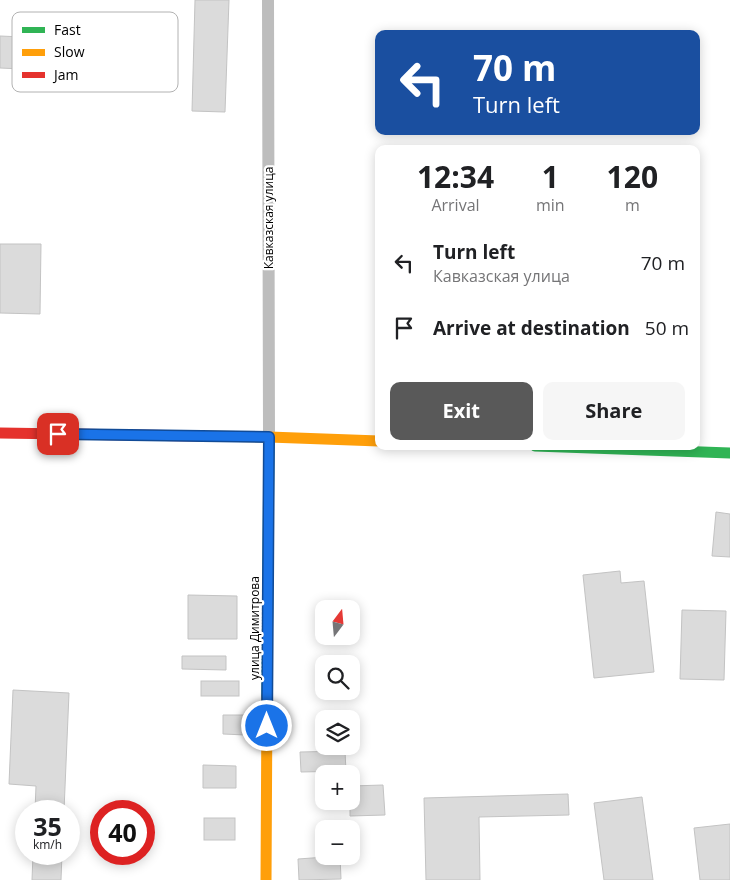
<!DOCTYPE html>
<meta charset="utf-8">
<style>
:root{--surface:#fff;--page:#f6f6f6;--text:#202124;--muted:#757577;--accent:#595959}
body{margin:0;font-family:"Open Sans",sans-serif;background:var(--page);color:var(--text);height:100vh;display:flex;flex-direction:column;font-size:19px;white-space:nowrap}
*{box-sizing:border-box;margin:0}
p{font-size:16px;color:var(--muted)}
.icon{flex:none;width:28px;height:28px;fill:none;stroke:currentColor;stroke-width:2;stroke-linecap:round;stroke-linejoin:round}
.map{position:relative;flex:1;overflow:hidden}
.sheet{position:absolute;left:375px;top:145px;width:325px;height:305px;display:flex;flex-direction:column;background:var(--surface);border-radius:10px;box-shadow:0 2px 12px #0003}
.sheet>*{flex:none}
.guide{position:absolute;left:375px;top:30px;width:325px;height:105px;border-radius:10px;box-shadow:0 2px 12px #0003;background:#1a4fa0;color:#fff;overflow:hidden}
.needle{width:32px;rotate:16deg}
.controls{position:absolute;left:315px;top:600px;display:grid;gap:10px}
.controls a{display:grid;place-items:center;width:45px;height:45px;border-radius:10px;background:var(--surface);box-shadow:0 2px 12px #0003;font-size:25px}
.speed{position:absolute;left:15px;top:800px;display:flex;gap:10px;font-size:25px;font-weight:700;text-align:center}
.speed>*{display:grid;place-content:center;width:65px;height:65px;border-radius:50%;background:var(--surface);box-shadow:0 2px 12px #0003;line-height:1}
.speed small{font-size:12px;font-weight:400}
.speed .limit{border:8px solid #d22;background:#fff;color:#111}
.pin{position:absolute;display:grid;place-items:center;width:42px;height:42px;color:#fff;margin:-21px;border-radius:10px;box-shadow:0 2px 8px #0006}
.me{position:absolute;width:55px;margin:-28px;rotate:0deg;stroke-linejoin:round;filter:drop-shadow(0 0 4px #0008)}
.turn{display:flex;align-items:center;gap:18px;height:105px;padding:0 15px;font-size:22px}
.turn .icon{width:65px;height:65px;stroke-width:2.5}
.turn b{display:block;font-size:35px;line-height:42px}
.eta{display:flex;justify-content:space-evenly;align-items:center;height:85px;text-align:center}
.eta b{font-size:30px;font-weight:700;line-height:35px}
.button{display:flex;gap:10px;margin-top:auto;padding:10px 15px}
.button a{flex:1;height:58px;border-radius:10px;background:var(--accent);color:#fff;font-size:20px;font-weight:700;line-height:58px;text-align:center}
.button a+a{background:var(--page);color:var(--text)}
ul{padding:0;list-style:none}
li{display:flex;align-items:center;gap:15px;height:65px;padding:0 15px}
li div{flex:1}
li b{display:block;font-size:19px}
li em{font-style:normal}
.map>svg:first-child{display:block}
.building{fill:#dbdbdb;stroke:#c3c3c3}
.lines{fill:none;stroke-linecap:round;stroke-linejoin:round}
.lane{stroke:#bdbdbd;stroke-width:12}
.fast{stroke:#30b455;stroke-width:11}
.slow{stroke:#ff9f0a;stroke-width:11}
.jam{stroke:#e5322d;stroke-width:11}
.route-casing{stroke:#114b97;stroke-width:12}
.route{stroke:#1a73e8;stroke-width:9}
.labels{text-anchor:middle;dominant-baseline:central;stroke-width:4.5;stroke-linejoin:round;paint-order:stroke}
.street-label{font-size:12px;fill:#000;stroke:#fff}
.key{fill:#fff;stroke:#b2b2b2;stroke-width:1}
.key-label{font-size:14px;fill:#000}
</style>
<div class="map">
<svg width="730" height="880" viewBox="0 0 730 880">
<rect width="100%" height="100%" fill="#fff"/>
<g class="building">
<polygon points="195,0 229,0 225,112 192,111"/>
<polygon points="0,36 23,37 22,69 0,68"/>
<polygon points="0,244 41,244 40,314 0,313"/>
<polygon points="716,512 730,514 730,557 712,556"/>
<polygon points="620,571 621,583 644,581 654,672 594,678 583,575"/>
<polygon points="188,595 237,596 237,639 188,639"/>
<polygon points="682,610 726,611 724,680 680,679"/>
<polygon points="182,656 226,656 226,670 182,669"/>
<rect x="201" y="681" width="38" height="15"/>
<polygon points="13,690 69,693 64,811 35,811 36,786 9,784"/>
<polygon points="223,715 246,715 246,735 223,734"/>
<polygon points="345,751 346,771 301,772 300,752"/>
<polygon points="203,765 236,766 236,788 203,788"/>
<polygon points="383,785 385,815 350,816 350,801 351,801 351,786"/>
<polygon points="568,794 569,815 479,817 480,880 426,880 424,798"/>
<polygon points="642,797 653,880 604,880 594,803"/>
<rect x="204" y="818" width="31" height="22"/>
<polygon points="730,824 730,880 700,880 694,828"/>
<polygon points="33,854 62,854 61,880 32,880"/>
<polygon points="340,856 341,879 299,880 298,859"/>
</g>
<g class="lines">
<polyline class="lane" points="268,0 269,437"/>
<g class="fast">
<polyline points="535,446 730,453"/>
<polyline points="267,696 269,437"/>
</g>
<g class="slow">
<polyline points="198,436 269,437 379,441"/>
<polyline points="266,880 267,696"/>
</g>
<polyline class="jam" points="0,433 198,436"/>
</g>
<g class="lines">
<defs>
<polyline id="route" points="58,434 269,437 267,726"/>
</defs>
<use href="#route" class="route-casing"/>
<use href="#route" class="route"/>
</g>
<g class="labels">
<g class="street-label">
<text transform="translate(268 218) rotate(-90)">Кавказская улица</text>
<text transform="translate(254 628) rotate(-90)">улица Димитрова</text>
</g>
</g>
<rect x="12" y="12" width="166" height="80" rx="8" class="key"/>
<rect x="22" y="27" width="23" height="6" fill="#30b455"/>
<rect x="22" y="49" width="23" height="7" fill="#ff9f0a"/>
<rect x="22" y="72" width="23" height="6" fill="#e5322d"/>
<g class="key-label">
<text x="54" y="35">Fast</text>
<text x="54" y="57">Slow</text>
<text x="54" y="80">Jam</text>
</g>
</svg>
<div class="controls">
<a><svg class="needle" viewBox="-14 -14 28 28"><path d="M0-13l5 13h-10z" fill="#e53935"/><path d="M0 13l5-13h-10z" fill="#757577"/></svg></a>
<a><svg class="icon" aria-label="search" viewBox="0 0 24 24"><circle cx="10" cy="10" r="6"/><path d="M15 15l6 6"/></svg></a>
<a><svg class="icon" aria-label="layers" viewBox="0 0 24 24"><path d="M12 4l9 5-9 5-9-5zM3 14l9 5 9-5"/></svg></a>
<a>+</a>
<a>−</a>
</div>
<div class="speed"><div>35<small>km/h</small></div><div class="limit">40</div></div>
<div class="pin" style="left:58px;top:434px;background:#d93025"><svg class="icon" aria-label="arrive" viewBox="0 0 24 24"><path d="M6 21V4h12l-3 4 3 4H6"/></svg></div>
<svg class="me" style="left:267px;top:726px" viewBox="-20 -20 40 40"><circle r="17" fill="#1a73e8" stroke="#fff" stroke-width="3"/><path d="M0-11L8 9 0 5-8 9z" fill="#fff"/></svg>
<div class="guide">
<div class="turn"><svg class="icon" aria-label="left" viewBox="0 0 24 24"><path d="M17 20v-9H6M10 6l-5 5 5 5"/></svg><div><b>70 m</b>Turn left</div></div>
</div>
<section class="sheet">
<div class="eta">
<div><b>12:34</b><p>Arrival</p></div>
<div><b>1</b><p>min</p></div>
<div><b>120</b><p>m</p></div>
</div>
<ul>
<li><svg class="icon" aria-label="left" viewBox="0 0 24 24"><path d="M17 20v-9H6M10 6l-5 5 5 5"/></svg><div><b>Turn left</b><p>Кавказская улица</p></div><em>70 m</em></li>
<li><svg class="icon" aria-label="arrive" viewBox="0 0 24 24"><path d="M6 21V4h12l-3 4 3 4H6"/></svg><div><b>Arrive at destination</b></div><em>50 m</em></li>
</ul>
<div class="button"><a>Exit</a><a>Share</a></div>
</section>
</div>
